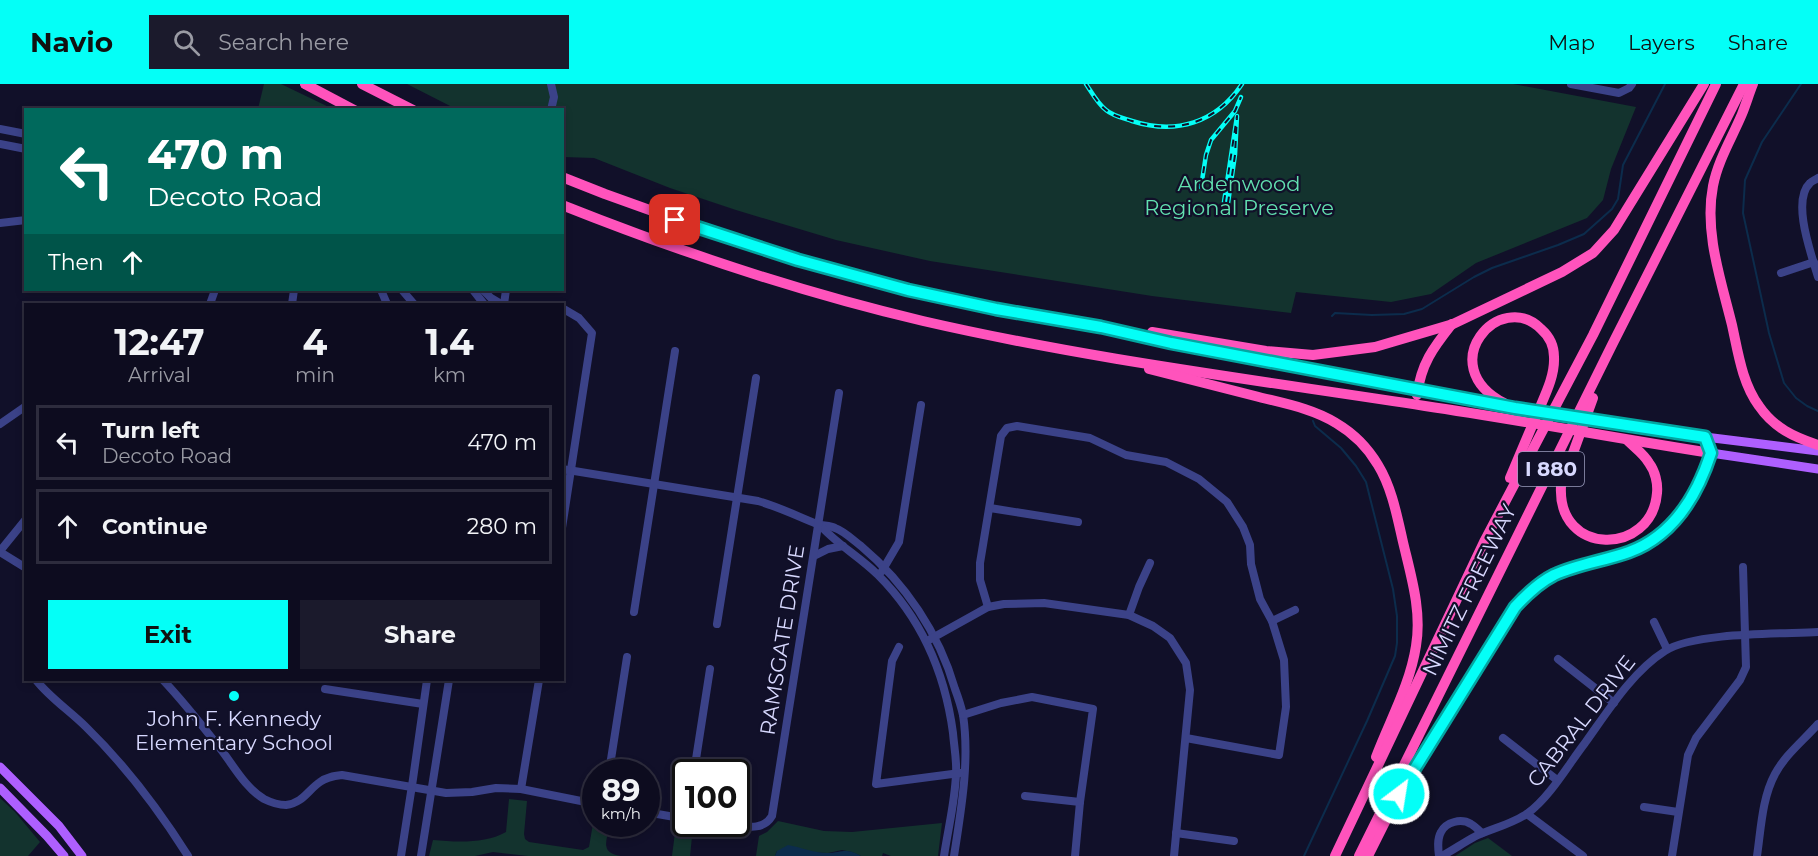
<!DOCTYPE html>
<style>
:root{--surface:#0d0c1f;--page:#1b1a2c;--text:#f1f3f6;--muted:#9a9ba4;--line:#2d2c3d;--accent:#04fff7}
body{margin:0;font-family:Montserrat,sans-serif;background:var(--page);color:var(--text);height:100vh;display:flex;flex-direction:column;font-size:22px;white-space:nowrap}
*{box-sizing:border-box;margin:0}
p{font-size:20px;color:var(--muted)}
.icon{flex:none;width:33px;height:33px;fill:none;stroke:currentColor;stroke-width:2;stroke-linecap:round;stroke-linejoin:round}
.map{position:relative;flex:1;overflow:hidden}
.panel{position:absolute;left:24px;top:219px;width:540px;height:378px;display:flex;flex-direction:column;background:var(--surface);border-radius:0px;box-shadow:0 3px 9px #0003,0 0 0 2px var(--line)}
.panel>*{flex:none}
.guide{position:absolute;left:24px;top:24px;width:540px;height:183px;border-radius:0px;box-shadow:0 3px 9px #0003,0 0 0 2px var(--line);background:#00695c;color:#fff;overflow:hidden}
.speed{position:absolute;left:582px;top:675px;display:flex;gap:12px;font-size:30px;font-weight:700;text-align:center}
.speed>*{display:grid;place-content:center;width:78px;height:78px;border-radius:50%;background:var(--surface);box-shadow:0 3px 9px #0003,0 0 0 2px var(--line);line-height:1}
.speed small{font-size:15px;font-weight:400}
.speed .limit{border:3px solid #111;border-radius:9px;background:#fff;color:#111}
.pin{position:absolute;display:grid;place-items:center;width:51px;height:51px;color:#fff;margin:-26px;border-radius:12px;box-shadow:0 3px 9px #0006}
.me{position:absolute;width:66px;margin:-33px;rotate:31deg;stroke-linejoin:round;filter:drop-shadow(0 0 4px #0008)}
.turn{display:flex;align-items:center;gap:21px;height:126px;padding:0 24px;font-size:27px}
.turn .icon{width:78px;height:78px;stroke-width:2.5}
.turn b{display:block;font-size:42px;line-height:51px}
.then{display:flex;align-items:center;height:57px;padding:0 24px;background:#0003;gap:12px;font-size:22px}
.eta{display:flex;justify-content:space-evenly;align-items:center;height:102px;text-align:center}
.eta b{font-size:36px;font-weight:700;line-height:42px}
.cta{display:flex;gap:12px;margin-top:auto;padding:12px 24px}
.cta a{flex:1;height:69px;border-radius:0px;background:var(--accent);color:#111;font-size:24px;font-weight:700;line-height:69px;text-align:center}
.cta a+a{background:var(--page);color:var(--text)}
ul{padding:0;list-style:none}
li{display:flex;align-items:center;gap:18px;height:75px;margin:0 12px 9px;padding:0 12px;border:3px solid var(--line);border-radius:0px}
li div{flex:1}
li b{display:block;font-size:22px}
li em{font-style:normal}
header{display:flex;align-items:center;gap:36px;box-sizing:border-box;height:84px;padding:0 30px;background:var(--accent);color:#111}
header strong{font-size:28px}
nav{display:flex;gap:33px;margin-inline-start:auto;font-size:21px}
.search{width:420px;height:54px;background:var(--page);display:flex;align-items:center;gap:15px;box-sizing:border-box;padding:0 21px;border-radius:0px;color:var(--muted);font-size:22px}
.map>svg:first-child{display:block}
.green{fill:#13332e}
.water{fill:#0c2c4c}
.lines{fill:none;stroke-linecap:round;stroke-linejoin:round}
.stream{stroke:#0c2c4c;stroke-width:2}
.minor{stroke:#3b4288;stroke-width:8}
.major{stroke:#ae5fff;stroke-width:9}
.highway{stroke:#ff53bc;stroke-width:10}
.rail-casing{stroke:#04fff7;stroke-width:4.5}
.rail{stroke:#111029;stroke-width:2;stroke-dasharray:7;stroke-linecap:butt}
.route-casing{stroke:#03a6a1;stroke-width:15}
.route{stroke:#04fff7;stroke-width:10}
.poi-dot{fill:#04fff7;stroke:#111029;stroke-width:2}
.labels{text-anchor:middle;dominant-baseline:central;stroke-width:4.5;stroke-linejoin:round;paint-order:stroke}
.shield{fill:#111029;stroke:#9c9dbf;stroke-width:1.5}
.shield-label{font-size:20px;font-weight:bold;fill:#d8d9ff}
.park-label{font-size:21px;fill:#62e1b0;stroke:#111029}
.street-label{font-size:21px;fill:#d8d9ff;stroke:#111029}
.poi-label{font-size:21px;fill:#d8d9ff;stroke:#111029}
</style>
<header>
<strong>Navio</strong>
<div class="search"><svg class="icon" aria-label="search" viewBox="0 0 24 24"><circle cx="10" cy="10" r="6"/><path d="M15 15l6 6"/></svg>Search here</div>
<nav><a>Map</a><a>Layers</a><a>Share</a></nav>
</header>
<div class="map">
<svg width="1818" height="772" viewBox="0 0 1818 772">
<rect width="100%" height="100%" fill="#111029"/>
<g class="green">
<polygon points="264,0 281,0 333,25 258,25"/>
<polygon points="407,0 1513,0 1636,23 1611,85 1603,116 1587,134 1476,179 1431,210 1391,218 1296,208 1291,229 1152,212 930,177 836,156 736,126 670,104 594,74 563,73 562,26 456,25"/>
<polygon points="0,714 15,728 40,758 28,772 0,772"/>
<path d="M509,715L527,717L524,750L525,755L529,758L583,766L589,763L595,728L596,740H610C607,756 599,769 621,772H528L493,768L475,772H429L433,756C456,758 485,760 506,748Z"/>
<polygon points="778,737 824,747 852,748 942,739 938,772 891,772 883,769 882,772 861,772 852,768 842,766 828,769 777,767 775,772 756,772 759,752 767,748"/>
<polygon points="676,741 693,743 690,772 672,772"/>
<polygon points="1488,754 1512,772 1455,772 1475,759"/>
</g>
<path class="water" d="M788,761C800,763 814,769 827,769C842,769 845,763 861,772H775L777,767Z"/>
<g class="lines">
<g class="stream">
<polyline points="1801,0 1762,58 1745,96 1743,129 1769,249 1784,299 1796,314 1807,322 1818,327"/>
<polyline points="1332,232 1335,229 1372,231 1404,230 1422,225 1474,193 1492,184 1558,161 1584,150 1612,125 1618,115 1623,81 1665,0"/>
<polyline points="1304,772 1367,637 1395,572 1397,559 1397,532 1393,505 1366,398 1356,382 1341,364 1315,342 1313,337"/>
</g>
<g class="minor">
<polyline points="1571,0 1619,9 1629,4 1632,0"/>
<polyline points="551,26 554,13 551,0"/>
<polyline points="0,45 26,50"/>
<polyline points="0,60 26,65"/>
<path d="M1818,94C1815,96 1812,97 1810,99C1791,117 1812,172 1818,193"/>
<polyline points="0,139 26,136"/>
<polyline points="1781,189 1814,178"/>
<polyline points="381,206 387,220"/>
<polyline points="402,206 414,220"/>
<polyline points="473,206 484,220"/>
<polyline points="483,206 491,214 501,220"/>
<polyline points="210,220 215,206"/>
<polyline points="292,220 294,206"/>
<polyline points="504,220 506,206"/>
<polyline points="562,224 579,234 592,249 562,444"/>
<polyline points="0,340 26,322"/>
<path d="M562,385L758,417C779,423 797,432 817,440C823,442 830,441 835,444C844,447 853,456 861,462C905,499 939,549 955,605C958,613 961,622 963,631C970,677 961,726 954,772"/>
<polyline points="990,424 1078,438"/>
<path d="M819,440C836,460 859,472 878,491C921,534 945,589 953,649C954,662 957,677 956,690C955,718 948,745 944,772"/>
<polyline points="0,467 26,435"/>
<polyline points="0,468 26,484"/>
<polyline points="814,472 828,465 843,462"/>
<polyline points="882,487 899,458 921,321"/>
<polyline points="988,523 980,496 980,479 1001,352 1007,344 1017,342 1090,354 1126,371 1166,378 1199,395 1227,418 1243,443 1250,461 1251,480 1260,515 1272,537 1284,576 1286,623 1279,671 1186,654"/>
<polyline points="634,528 675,267"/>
<polyline points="1129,531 1139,503 1150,479"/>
<polyline points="1272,537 1295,526"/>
<polyline points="1654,538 1667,565"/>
<polyline points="717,540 756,294"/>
<polyline points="927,557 988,523 1004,520 1044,519 1129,531 1153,542 1170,554 1186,579 1190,606 1174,772"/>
<polyline points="899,563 892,577 876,700 960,689"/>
<polyline points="1558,575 1614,619"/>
<path d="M36,596C50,614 70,627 86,643C125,681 159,726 188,772"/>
<path d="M163,596C183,617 201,640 219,663C232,679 245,704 264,715C270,718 280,721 286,721C303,719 308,706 320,698C326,693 334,692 342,691L446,709L472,708L496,704L521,705L596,720"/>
<polyline points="325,605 423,620"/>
<polyline points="963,631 1001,619 1032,613 1093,625 1080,718 1075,772"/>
<polyline points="1503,654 1557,696"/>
<polyline points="609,688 627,573"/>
<polyline points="694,688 710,585"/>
<polyline points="521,705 539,596"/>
<polyline points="1025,712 1080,718"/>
<polyline points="1644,723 1678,728"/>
<polyline points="646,728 686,735"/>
<polyline points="1527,730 1583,772"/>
<path d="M725,740C742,741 762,749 772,732L839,309"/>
<polyline points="1176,749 1234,757"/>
<polyline points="401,772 413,695 427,596"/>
<polyline points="421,772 449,596"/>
<path d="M1439,772C1438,764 1437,755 1441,748C1446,738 1461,734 1471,740C1475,742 1479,747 1482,749"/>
<path d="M1442,772C1453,766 1463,759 1474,753C1490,745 1513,740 1528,729C1550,713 1568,681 1585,659C1608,627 1632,588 1665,567C1694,548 1782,550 1818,548"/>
<polyline points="1672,772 1688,671 1696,654 1740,596 1746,583 1743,483"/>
<path d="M1757,772C1761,745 1762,714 1775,690C1785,671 1804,656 1818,640"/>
</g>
<g class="major">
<polyline points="1705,353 1818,367"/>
<polyline points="1711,369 1818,385"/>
<polyline points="0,683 59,742 82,772"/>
<polyline points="0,704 47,752 64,772"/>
</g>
<g class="highway">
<polyline points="305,0 354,26"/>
<polyline points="362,0 413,26"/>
<path d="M1753,0C1749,10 1746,20 1742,30C1732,54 1718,76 1713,102C1704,148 1721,196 1732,241C1738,268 1742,299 1759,322C1774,344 1794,353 1818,361"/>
<path d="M562,93L605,110L736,157L798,176L931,211L996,225L1101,243L1171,259L1515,324L1705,353L1711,369C1696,412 1674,451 1629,468C1604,477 1578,480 1554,491C1538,499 1526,511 1515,523L1399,710L1368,772"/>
<path d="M562,121C680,168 800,208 923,237C1088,275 1257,296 1425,322C1520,336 1615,354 1711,369"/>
<polyline points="1152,248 1266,267 1313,271 1375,263 1453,240 1562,188 1593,169 1614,146 1704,0"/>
<path d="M1149,285C1184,294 1219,303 1255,312C1282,319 1312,324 1336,339C1353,349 1368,364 1378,381C1392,404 1397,432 1403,458C1411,492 1422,527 1416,562C1410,601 1390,636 1376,673"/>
<path d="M1417,311C1421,280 1433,264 1452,240"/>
<path d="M1593,314L1561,402C1557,473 1652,472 1657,409C1658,399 1655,387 1649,379C1644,370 1634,363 1627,356"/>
<path d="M1504,319C1432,281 1500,204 1541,245C1549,252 1554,262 1554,273C1555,293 1544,313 1537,330C1528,351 1519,373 1510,394"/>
<polyline points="1335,772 1485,456 1593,251 1716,0"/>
<polyline points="1359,772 1612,261 1744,0"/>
</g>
<defs>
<g id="rail">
<path d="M1086,0C1092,9 1098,20 1106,26C1113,32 1123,34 1132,37C1176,51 1216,39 1242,0"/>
<polyline points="1201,103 1206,71 1211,56 1235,27 1241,13"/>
<polyline points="1224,118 1237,32 1235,71 1228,119"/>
</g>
</defs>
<use href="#rail" class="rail-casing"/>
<use href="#rail" class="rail"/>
</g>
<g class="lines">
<defs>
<path id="route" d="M675,136L798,176L908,206L996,225L1101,243L1171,259L1515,324L1705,353L1711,369C1697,412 1673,452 1629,468C1604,477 1578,480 1554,491C1538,499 1526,511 1515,523L1399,710"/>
</defs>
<use href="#route" class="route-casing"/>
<use href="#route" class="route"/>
</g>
<circle class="poi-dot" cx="234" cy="612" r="6"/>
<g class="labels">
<rect class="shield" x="1518" y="368" width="66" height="34" rx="4.5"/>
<g class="shield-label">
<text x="1551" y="385">I 880</text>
</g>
<g class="park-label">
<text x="1239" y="99">Ardenwood<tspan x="1239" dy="24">Regional Preserve</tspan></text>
</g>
<g class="street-label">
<text transform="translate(1469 506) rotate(-64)">NIMITZ FREEWAY</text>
<text transform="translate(782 556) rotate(-81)">RAMSGATE DRIVE</text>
<text transform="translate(1581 637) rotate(-52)">CABRAL DRIVE</text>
</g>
<g class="poi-label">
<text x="234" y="634">John F. Kennedy<tspan x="234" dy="24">Elementary School</tspan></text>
</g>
</g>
</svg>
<div class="speed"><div>89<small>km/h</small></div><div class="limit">100</div></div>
<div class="pin" style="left:675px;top:136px;background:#d93025"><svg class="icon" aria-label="arrive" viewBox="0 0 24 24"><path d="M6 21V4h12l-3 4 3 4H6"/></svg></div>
<svg class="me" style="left:1399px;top:710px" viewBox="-20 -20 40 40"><circle r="17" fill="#04fff7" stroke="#fff" stroke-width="3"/><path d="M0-11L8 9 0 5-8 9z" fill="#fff"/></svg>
<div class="guide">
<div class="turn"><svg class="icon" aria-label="left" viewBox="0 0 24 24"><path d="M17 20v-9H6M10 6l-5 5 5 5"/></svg><div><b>470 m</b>Decoto Road</div></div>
<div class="then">Then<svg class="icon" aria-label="ahead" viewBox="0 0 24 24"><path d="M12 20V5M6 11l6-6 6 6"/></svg></div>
</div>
<section class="panel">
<div class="eta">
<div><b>12:47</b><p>Arrival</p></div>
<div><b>4</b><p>min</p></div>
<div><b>1.4</b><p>km</p></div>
</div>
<ul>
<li><svg class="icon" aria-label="left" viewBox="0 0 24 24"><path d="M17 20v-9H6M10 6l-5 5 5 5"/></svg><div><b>Turn left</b><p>Decoto Road</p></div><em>470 m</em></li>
<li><svg class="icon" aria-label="ahead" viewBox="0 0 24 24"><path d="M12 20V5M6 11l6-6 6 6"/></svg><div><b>Continue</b></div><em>280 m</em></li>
</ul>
<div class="cta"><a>Exit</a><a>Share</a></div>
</section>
</div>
